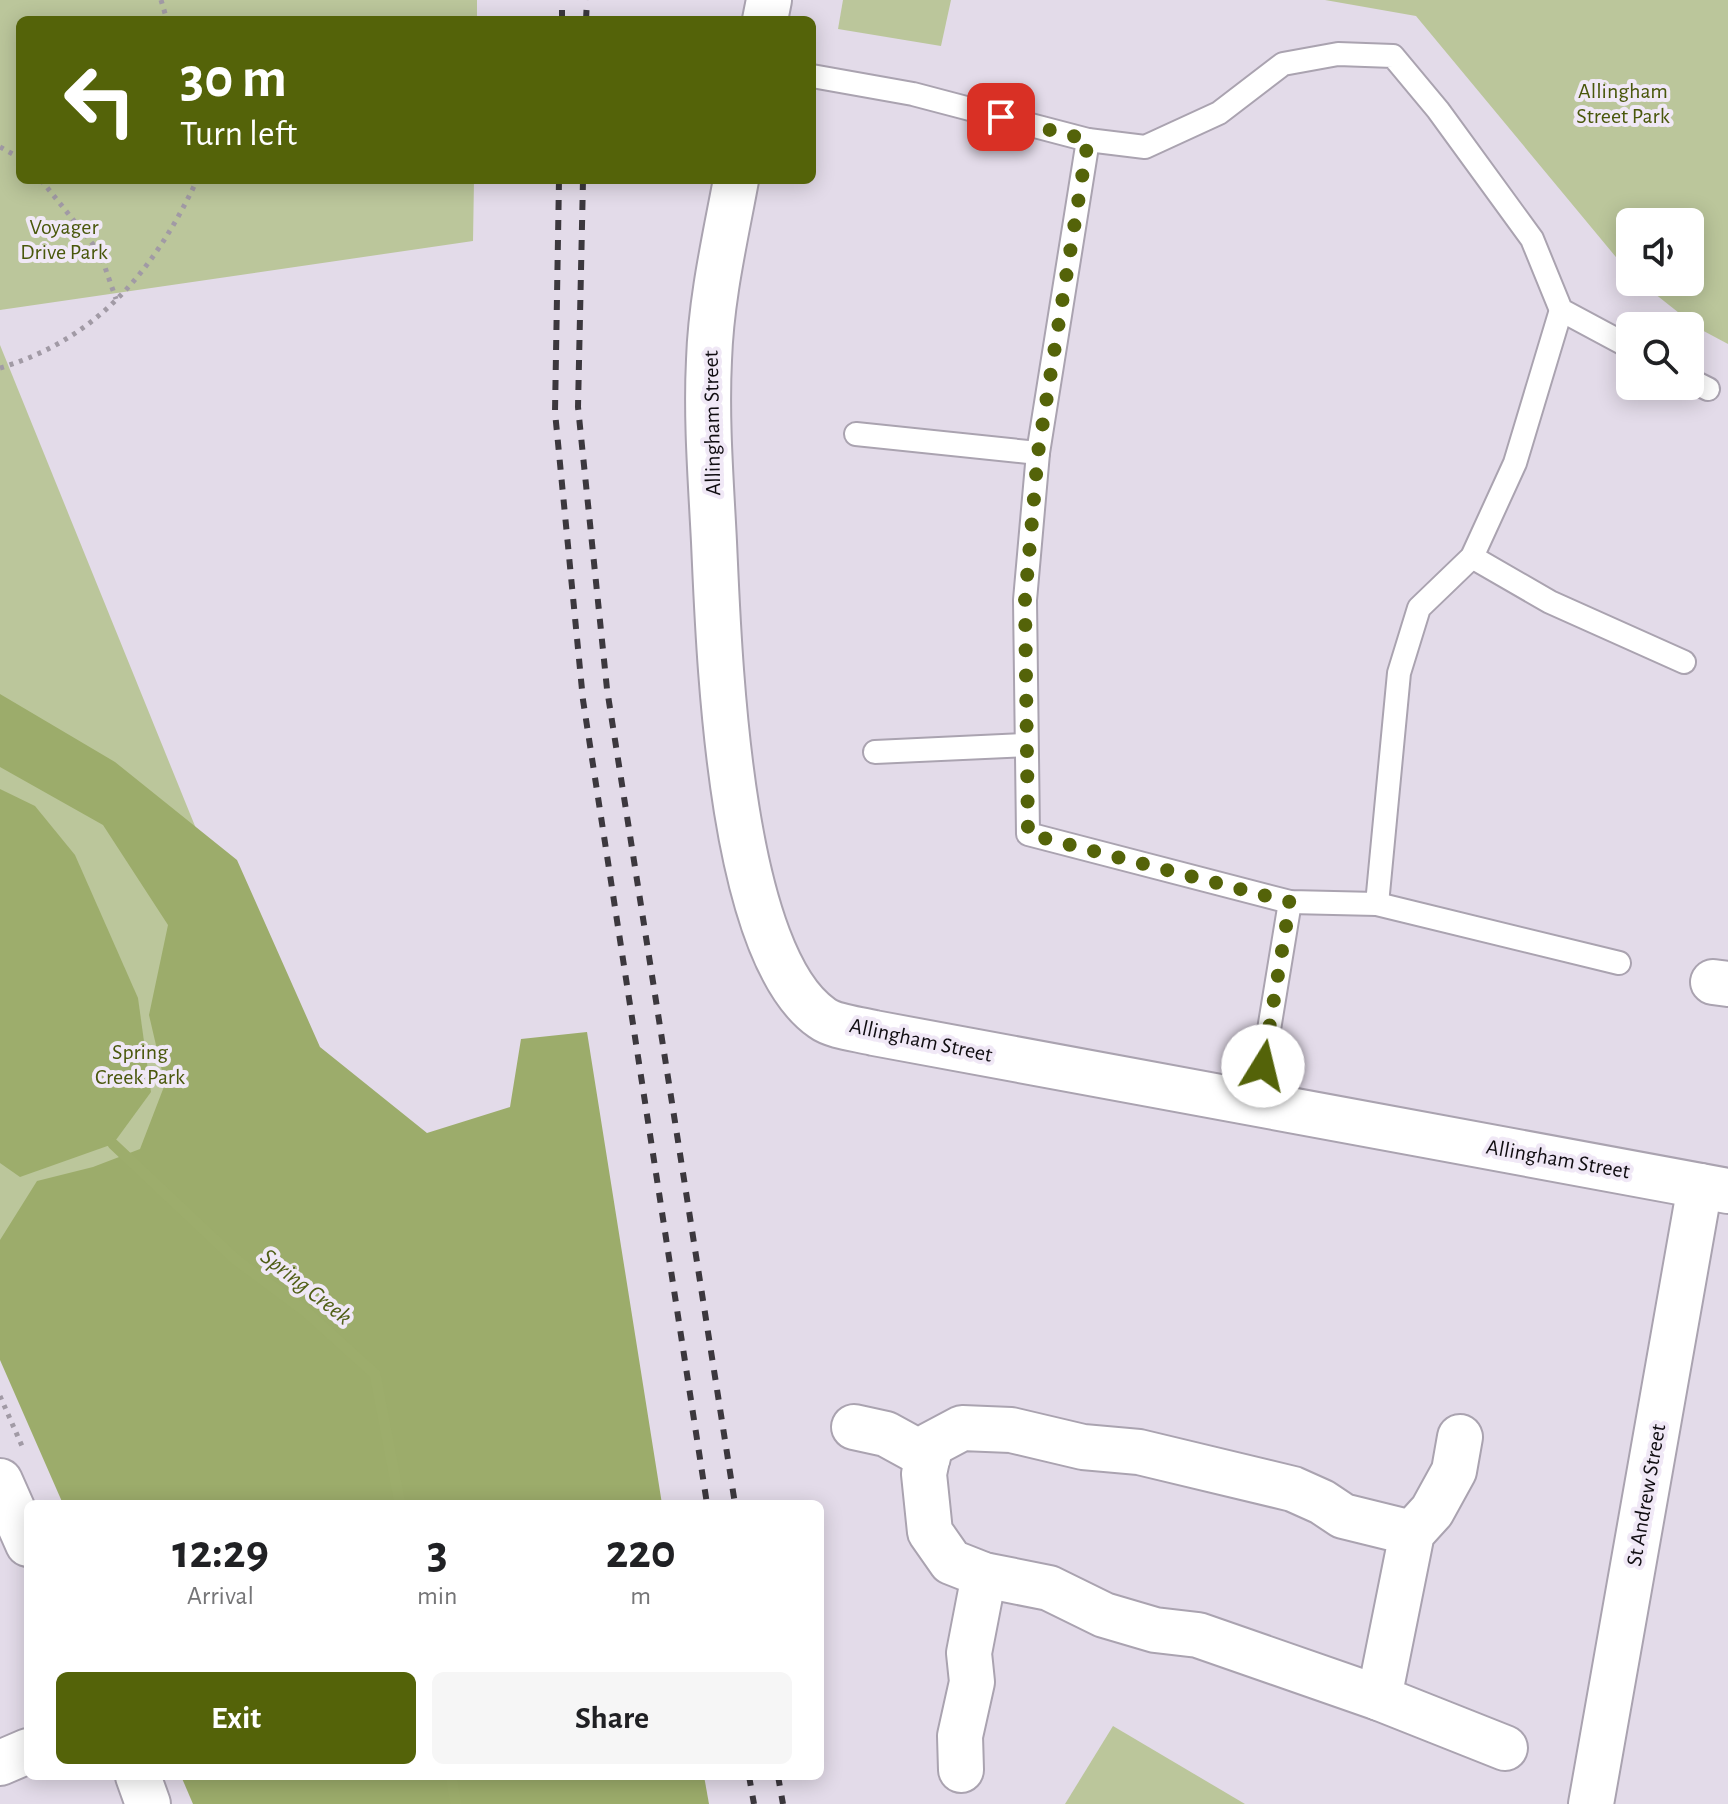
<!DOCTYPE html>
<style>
:root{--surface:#fff;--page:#f6f6f6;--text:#202124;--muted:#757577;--accent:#546309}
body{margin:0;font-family:"Alegreya Sans",sans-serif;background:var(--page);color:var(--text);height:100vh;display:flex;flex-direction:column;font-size:30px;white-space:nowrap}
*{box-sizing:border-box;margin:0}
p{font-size:26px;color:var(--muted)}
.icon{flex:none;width:44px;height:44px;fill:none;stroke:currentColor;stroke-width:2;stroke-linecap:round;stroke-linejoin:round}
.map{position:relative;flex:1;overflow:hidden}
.details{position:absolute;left:24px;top:1500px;width:800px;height:280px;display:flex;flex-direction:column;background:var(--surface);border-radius:12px;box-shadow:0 4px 20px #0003}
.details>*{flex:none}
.top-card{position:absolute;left:16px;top:16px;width:800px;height:168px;border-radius:12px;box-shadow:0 4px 20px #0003;background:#546309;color:#fff;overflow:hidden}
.buttons{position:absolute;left:1616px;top:208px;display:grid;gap:16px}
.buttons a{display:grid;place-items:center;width:88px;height:88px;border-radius:12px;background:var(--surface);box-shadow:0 4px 20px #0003;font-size:40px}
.pin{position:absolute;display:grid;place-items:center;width:68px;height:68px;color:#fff;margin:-34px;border-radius:16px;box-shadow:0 4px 12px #0006}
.me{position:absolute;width:88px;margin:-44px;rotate:9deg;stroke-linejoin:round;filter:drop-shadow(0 0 6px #0008)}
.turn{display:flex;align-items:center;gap:28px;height:168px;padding:0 32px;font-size:36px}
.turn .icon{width:104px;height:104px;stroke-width:2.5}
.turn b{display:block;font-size:56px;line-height:68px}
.eta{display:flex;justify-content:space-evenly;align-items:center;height:136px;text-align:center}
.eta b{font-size:48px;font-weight:700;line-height:56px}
.cta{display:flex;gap:16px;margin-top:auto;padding:16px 32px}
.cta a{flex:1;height:92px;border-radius:12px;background:var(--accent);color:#fff;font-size:32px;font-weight:700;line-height:92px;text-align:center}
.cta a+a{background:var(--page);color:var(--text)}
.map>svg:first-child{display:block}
.green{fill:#bbc69b}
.forest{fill:#9cac6b}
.water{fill:#9dad6c}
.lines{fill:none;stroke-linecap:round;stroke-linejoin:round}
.stream{stroke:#9dad6c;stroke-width:11}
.lane-casing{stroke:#aaa3b0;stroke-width:26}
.street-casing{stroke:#aaa3b0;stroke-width:48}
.path{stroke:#a19aa5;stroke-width:5;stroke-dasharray:4 6;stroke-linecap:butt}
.lane{stroke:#fff;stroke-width:22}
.street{stroke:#fff;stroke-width:44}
.rail{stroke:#3c383e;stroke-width:6;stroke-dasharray:10 10;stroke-linecap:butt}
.route{stroke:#546309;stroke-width:14;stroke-dasharray:0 25.2}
.labels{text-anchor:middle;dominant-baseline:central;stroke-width:8;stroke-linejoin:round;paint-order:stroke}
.park-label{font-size:22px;fill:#49570b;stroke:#f0e8f6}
.street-label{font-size:22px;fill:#100d11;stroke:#f0e8f6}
.water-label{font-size:24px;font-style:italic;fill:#515f17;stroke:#f0e8f6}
</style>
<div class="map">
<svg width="1728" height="1804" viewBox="0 0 1728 1804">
<rect width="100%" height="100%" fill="#e3dbe9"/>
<g class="green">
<polygon points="0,0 477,0 477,20 20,20 20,180 474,180 473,241 0,310"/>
<polygon points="843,0 951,0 941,46 838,29"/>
<polygon points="1325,0 1728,0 1728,344 1698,328 1640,282 1690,282 1690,222 1630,222 1630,274 1416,16"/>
<polygon points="0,345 319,1132 0,1298"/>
<polygon points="1113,1726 1245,1804 1065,1804"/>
</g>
<g class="forest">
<polygon points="0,694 115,762 237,860 320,1047 427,1133 510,1107 521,1039 587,1032 662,1504 63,1504 0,1360 0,1240 37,1181 93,1167 140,1149 165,1084 149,1015 168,925 103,825 0,767"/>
<polygon points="181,1776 704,1776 709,1804 193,1804"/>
</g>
<polygon class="water" points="0,789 35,806 75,855 138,998 151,1092 113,1144 20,1177 0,1163"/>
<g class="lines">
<g class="stream">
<polyline points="113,1144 235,1259 304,1310 375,1374 400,1504"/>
<polyline points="451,1776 456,1804"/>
</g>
<defs>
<g id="lane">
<polyline points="812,76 913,94 1088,140 1145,147 1219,113 1283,64 1338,54 1393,56 1438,110 1532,239 1561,310 1630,347"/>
<polyline points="1088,140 1038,453 1025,600 1028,834 1290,902 1377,904 1619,963"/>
<polyline points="1690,380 1708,389"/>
<polyline points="856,434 1038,453"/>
<polyline points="1472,557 1550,602 1684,662"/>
<polyline points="875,752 1026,745"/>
<polyline points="1377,904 1399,673 1419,608 1472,557 1515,463 1561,310"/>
<polyline points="1245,1102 1263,1066 1290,902"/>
</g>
<g id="street">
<polyline points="765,20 769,0"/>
<path d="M736,180C725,239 711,299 709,360C706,420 711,482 714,542C719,650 728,953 822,1018C834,1027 859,1029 874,1033L1728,1191"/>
<polyline points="1713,982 1728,984"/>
<polyline points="854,1427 886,1434 928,1457"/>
<polyline points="1460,1437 1454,1471 1432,1511 1412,1533 1379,1698 1505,1748"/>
<polyline points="0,1481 28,1544"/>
<polyline points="1379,1698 1198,1635 1155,1630 1104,1615 1049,1588 984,1575 951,1562 930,1532 924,1474 930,1445 962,1428 1011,1430 1083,1447 1139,1452 1293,1489 1322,1502 1343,1516 1412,1533"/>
<polyline points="0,1763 28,1751"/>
<polyline points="961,1770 960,1736 972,1682 969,1653 984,1575"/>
<polyline points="138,1776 148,1804"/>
<polyline points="1591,1804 1700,1186"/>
</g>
</defs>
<use href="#lane" class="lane-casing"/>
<use href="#street" class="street-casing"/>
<g class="path">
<polyline points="161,0 167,20"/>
<polyline points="0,147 20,158"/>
<polyline points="41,180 100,253 116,299"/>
<path d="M0,368C98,339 155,269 197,180"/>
<polyline points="0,1396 22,1446"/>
</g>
<use href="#lane" class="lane"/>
<use href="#street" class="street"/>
<g class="rail">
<polyline points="562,20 562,0"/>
<polyline points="586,20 587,0"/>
<polyline points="559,180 555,412 583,700 707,1504"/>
<polyline points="583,180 578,407 607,689 735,1504"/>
<polyline points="749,1776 754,1804"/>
<polyline points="778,1776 783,1804"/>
</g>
</g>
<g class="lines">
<polyline class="route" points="1001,117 1088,140 1038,453 1025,600 1028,834 1290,902 1263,1066"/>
</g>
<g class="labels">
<g class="park-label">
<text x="1623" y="91">Allingham<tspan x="1623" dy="25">Street Park</tspan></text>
<text x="64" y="227">Voyager<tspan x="64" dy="25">Drive Park</tspan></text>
<text x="140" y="1052">Spring<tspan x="140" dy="25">Creek Park</tspan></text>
</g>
<g class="street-label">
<text transform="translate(712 423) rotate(-91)">Allingham Street</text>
<text transform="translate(921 1040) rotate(12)">Allingham Street</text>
<text transform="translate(1558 1159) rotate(10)">Allingham Street</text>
<text transform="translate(1646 1495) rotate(-80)">St Andrew Street</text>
</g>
<g class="water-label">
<text transform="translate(306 1287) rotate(38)">Spring Creek</text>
</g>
</g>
</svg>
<div class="buttons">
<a><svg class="icon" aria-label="sound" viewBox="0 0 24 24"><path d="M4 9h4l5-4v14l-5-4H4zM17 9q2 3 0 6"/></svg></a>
<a><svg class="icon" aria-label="search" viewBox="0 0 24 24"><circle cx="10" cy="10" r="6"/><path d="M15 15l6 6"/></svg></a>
</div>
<div class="pin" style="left:1001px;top:117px;background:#d93025"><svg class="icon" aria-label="arrive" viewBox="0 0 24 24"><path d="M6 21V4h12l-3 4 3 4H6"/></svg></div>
<svg class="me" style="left:1263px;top:1066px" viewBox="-20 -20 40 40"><circle r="19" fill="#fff"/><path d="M0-13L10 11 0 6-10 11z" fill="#546309"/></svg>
<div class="top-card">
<div class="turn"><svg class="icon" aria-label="left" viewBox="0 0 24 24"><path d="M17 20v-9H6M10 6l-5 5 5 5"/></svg><div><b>30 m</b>Turn left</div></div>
</div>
<section class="details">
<div class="eta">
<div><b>12:29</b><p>Arrival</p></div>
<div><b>3</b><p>min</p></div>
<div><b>220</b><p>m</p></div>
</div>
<div class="cta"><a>Exit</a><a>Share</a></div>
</section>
</div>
